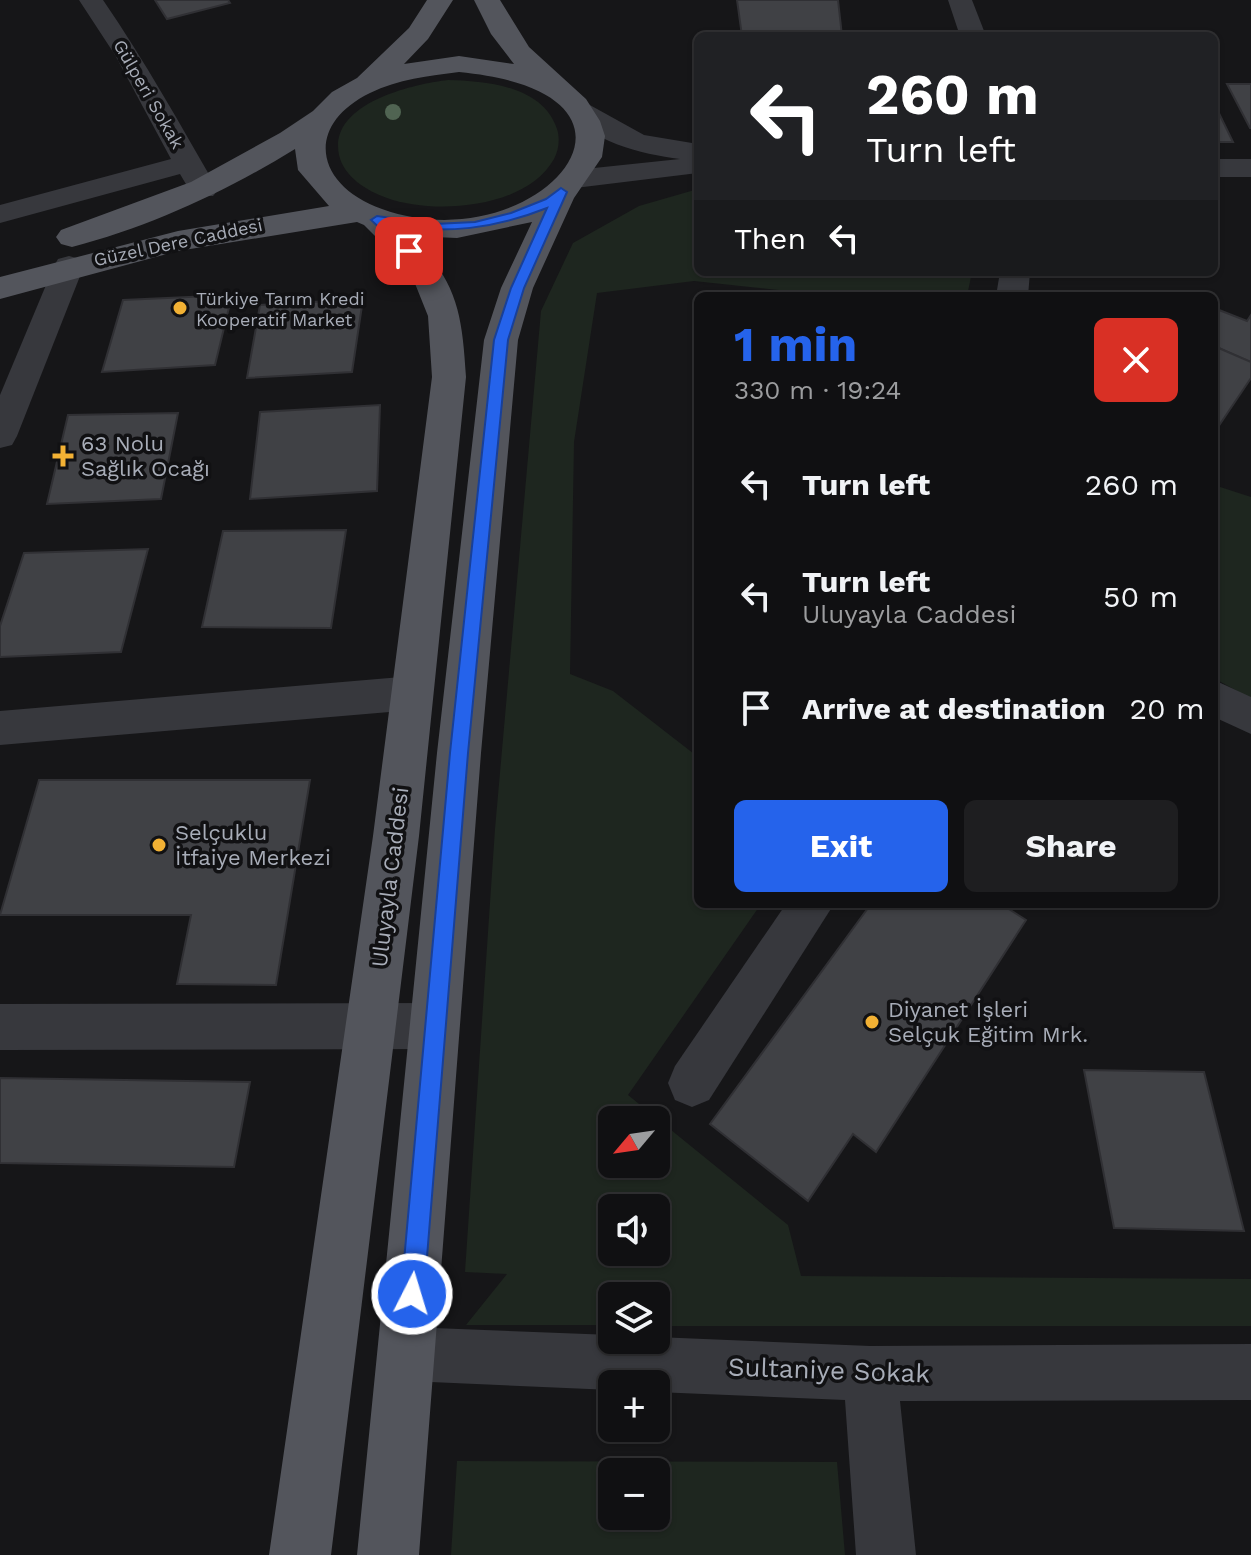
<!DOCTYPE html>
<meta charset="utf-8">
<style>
:root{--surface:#101012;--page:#1e1e20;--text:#f1f3f6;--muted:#9c9d9f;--line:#303032;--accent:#2563eb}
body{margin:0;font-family:"Work Sans",sans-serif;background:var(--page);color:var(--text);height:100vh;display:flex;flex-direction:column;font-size:30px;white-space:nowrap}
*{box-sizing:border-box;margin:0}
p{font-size:26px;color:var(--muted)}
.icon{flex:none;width:44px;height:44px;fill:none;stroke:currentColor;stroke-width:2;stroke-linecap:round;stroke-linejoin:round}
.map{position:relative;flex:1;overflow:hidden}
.side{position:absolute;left:694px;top:292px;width:524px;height:616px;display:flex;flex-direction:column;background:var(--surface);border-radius:12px;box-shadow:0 2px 6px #0004,0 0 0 2px var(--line)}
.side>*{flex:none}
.top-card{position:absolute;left:694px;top:32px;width:524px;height:244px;border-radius:12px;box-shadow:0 2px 6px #0004,0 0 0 2px var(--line);background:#202124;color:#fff;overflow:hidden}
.needle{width:52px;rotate:241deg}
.tools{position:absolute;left:598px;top:1106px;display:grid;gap:16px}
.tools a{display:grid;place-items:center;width:72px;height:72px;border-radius:12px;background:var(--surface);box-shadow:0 2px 6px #0004,0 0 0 2px var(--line);font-size:40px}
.pin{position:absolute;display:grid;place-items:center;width:68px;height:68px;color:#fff;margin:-34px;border-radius:16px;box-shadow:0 4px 12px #0006}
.me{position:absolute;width:88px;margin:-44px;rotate:5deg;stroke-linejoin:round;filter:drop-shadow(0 0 6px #0008)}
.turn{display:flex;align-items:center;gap:28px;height:168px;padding:0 40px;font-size:36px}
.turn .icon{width:104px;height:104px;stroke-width:2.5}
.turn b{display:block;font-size:56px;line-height:68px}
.then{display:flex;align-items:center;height:76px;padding:0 40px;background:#0003;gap:16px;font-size:30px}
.round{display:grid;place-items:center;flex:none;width:84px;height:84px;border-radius:12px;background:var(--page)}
.overview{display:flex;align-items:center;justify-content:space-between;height:136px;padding:0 40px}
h1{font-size:48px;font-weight:700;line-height:60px;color:var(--accent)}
.action{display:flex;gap:16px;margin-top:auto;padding:16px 40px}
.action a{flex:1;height:92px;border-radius:12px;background:var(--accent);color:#fff;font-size:32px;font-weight:700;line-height:92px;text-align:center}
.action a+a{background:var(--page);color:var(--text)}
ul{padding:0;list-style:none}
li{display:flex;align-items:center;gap:24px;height:112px;padding:0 40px}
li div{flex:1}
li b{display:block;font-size:30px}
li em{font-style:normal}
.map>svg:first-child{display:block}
.green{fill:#1e261f;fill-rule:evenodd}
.building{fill:#404145;stroke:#303034;stroke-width:2}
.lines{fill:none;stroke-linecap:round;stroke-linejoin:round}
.minor{fill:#37383d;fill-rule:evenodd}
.major{fill:#53555c;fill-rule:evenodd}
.tree{fill:#506452}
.route{fill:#2563eb;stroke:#184099;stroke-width:2}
.poi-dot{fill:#f2b134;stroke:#111113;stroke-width:3}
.labels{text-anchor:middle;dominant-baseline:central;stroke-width:7;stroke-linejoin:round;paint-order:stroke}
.far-street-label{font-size:18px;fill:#a8adb8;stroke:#111113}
.far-poi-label{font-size:18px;fill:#a8adb8;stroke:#111113;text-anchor:start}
.poi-label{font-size:22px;fill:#a8adb8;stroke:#111113;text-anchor:start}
.street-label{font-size:22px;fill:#a8adb8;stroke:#111113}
.near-street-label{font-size:26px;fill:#a8adb8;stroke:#111113}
</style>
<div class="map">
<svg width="1251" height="1555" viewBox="0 0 1251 1555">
<rect width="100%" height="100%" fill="#161618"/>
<g class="green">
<path d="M448,80C487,81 543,86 557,129C560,138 559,150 554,159C526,209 434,215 387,198C367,191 344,177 339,155C328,103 414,84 448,80Z"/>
<path d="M698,189V272H972L967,296H800L797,292L694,281L597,293L574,442L570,674L613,691L698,757V904H761L628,1095L788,1225L801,1276L1251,1279V1326H656V1296H612V1325H466L507,1274L465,1272L495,829L541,311L573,243L639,206ZM612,1120H656V1164H612ZM612,1208H656V1252H612Z"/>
<polygon points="1214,485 1251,497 1251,699 1214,678"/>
<path d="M457,1461L837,1462L845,1555H451ZM656,1472V1516H612V1472Z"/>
</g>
<g class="building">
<polygon points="155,0 228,0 230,3 167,19"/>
<polygon points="737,0 838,0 842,36 742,36"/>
<polygon points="1227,84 1251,84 1251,128 1250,128"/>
<polygon points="1214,103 1233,142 1214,142"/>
<polygon points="232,295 215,365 102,372 123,300"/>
<polygon points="363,299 352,372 247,378 260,305"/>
<polygon points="1214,308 1247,321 1251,315 1251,362 1214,346"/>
<polygon points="1214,346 1251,362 1251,378 1214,433"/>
<polygon points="380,405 377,491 250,499 260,412"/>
<polygon points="178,413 161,499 47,504 68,415"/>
<polygon points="346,530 331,628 202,627 223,531"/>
<polygon points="148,549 121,652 0,657 0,626 24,553"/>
<polygon points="39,780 310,780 276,985 177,984 191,915 0,915"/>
<polygon points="871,904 1001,904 1026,920 876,1152 853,1134 808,1201 710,1124"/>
<polygon points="1084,1070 1204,1072 1244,1231 1114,1228"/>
<polygon points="0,1078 250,1082 234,1167 0,1163"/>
</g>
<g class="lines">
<g class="minor">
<path d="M79,0H103C145,61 181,126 218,190L213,196H193L180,174L0,223V205L171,159L115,55Z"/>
<polygon points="948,0 972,0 986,36 960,36"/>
<path d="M579,99L644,135L698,144V173L575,188L565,185L561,179L565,173L575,170L680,159C641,154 589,142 565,107L569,101Z"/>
<rect x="1214" y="159" width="37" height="18"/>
<polygon points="69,256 80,259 84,266 17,436 12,445 0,448 0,395 54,266 58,259"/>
<polygon points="1000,272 1030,272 1028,296 996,296"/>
<polygon points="413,676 427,681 433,693 427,705 413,710 0,745 0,711"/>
<polygon points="1214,680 1251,697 1251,734 1214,717"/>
<polygon points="786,904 834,904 709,1100 692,1107 675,1100 668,1083 675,1066"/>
<polygon points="435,1003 452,1010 459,1026 452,1042 435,1049 0,1050 0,1004"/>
<polygon points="408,1327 612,1335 612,1340 656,1337 870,1346 1251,1344 1251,1400 900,1401 916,1555 856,1555 845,1400 656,1392 656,1384 612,1384 612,1390 408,1381 389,1373 381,1354 389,1335"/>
</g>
<path class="major" d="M427,0H453L428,39L404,64L459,56L514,64L491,34L474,0H500L529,47L586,99L600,121L605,136L602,157L574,198L533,288L518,340L481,753L419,1555H357L437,753L484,340L501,288L532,222L457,238L411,236C458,282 462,314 466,377L419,836L331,1555H269L373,836L432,377L428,316L410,271L364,225L357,222L178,251L0,299V277L178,231L329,206L298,170L295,149C227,191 150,227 72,247L61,244L56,237L61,230L191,182L280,133L313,111L332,92L357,78L409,28ZM459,72C688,94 535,264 382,209C316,186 303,126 370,93C398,79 429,76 459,72Z"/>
</g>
<circle class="tree" cx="393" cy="112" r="8"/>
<path class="route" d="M561,188L567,192L524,288L508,340L468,753L424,1294L421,1302L412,1306L404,1302L401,1294L450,753L494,340L511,288L547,208C494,229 447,234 391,226L415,251L409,255L371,220L377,216L434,224L475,222L511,213L546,199Z"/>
<g class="poi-dot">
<circle cx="180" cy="308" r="8"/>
<path d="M59 444h8v8h8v8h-8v8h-8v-8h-8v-8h8z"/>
<circle cx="159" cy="845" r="8"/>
<circle cx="872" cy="1022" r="8"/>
</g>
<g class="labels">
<g class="far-street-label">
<text transform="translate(149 94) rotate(60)">Gülperi Sokak</text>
<text transform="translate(178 242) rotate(-12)">Güzel Dere Caddesi</text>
</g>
<g class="far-poi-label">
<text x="196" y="298">Türkiye Tarım Kredi<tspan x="196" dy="21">Kooperatif Market</tspan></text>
</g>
<g class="poi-label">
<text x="81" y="443">63 Nolu<tspan x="81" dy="25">Sağlık Ocağı</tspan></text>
<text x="175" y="832">Selçuklu<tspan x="175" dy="25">İtfaiye Merkezi</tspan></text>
<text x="888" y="1009">Diyanet İşleri<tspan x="888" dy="25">Selçuk Eğitim Mrk.</tspan></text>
</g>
<g class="street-label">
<text transform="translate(390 877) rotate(-83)">Uluyayla Caddesi</text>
</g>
<g class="near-street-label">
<text transform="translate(829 1370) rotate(2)">Sultaniye Sokak</text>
</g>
</g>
</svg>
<div class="tools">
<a><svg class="needle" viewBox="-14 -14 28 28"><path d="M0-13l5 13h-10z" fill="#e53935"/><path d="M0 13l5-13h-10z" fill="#9c9d9f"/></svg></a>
<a><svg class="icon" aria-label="sound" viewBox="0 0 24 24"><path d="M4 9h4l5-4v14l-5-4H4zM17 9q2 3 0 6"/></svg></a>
<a><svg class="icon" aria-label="layers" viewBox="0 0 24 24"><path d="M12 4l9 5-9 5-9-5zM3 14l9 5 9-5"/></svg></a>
<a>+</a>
<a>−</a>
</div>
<div class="pin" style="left:409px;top:251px;background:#d93025"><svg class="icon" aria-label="arrive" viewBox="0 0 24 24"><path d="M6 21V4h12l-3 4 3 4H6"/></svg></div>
<svg class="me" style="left:412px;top:1294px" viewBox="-20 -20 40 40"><circle r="17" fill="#2563eb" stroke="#fff" stroke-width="3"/><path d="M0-11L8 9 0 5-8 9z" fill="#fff"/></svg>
<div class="top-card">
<div class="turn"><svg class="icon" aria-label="left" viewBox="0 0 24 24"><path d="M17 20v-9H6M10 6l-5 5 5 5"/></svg><div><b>260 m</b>Turn left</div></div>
<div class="then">Then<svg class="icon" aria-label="left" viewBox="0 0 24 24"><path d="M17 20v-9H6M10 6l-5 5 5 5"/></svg></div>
</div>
<section class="side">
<div class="overview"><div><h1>1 min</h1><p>330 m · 19:24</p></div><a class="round" style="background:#d93025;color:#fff"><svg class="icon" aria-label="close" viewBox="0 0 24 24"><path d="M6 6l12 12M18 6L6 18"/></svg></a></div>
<ul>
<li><svg class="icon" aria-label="left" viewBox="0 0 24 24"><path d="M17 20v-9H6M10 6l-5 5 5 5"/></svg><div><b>Turn left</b></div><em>260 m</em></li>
<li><svg class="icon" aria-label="left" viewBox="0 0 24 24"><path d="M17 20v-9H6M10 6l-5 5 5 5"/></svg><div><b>Turn left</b><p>Uluyayla Caddesi</p></div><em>50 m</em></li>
<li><svg class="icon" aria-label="arrive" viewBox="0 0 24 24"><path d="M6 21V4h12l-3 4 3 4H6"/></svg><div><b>Arrive at destination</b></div><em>20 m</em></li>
</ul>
<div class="action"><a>Exit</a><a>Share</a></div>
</section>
</div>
